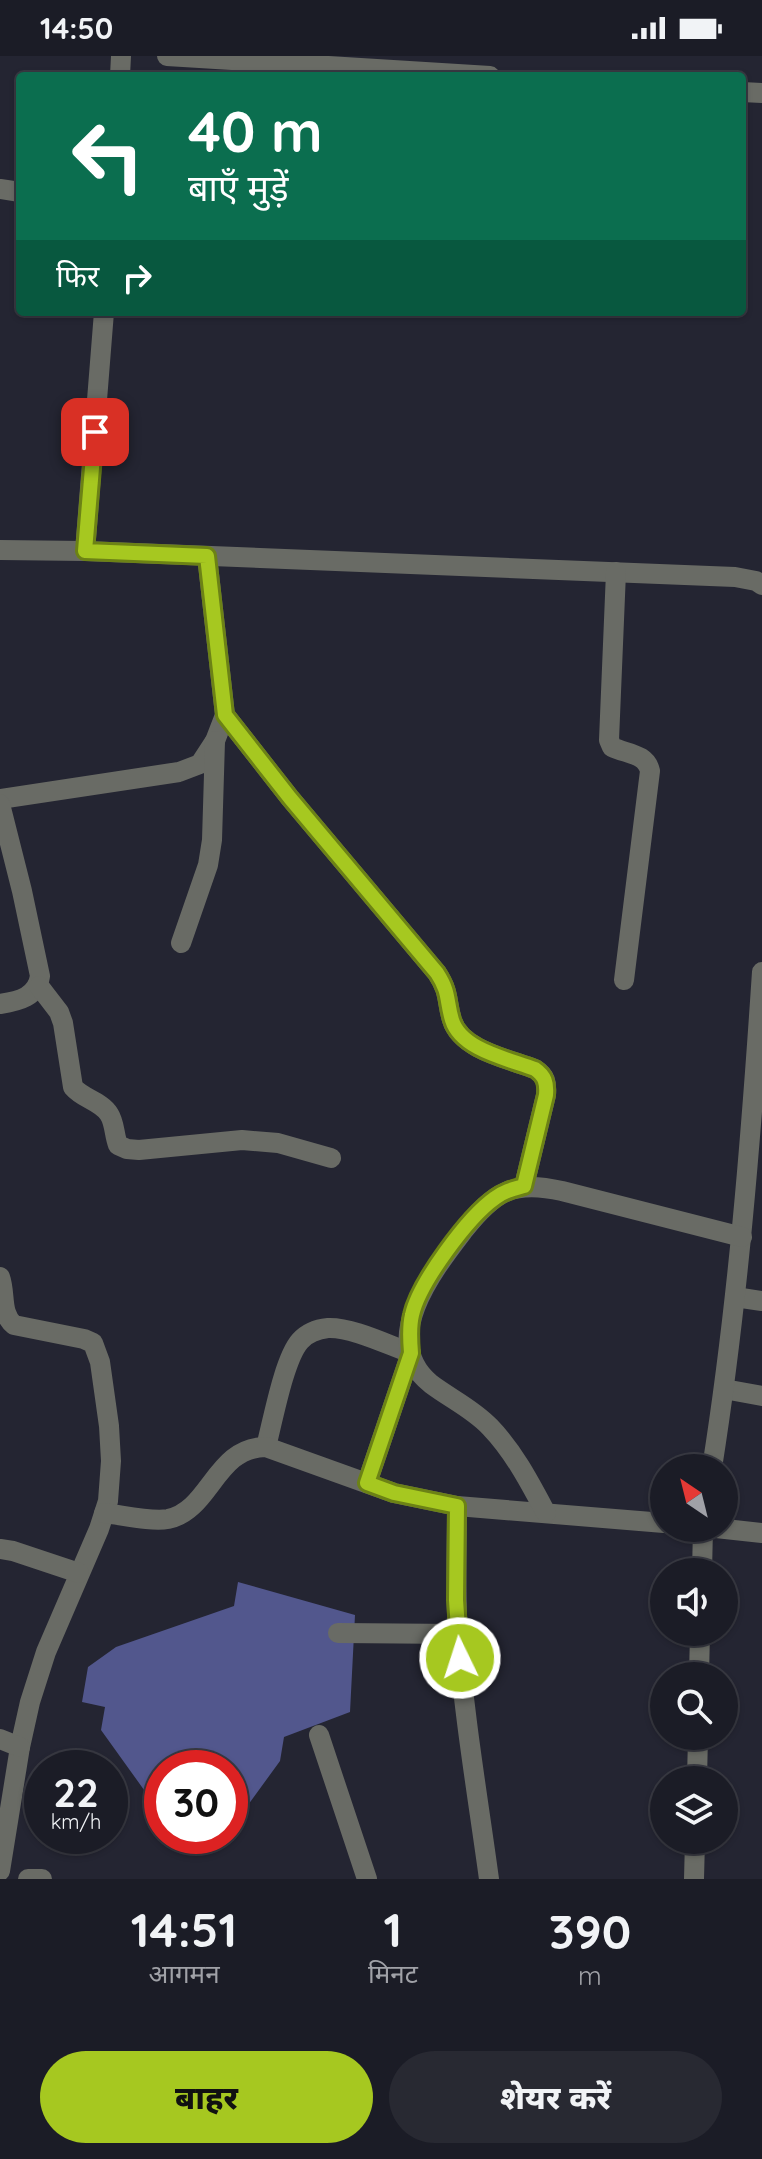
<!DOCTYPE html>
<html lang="hi">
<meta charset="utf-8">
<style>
:root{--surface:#1b1c26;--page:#282932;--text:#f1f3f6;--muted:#a0a1a7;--line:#393a43;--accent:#a6c820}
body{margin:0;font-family:Quicksand,"Noto Sans Devanagari",sans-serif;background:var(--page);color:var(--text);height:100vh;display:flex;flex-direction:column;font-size:30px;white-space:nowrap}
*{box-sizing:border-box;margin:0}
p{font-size:26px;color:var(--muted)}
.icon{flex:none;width:44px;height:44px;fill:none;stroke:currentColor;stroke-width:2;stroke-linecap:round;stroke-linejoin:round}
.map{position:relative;height:1823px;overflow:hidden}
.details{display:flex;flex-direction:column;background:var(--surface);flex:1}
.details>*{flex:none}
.hud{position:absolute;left:16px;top:16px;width:730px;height:244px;border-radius:8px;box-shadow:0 2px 6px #0004,0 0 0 2px var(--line);background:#0b6e4f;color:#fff;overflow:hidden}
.needle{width:52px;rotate:325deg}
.controls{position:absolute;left:650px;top:1398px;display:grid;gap:16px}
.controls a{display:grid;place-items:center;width:88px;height:88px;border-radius:50%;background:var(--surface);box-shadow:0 2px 6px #0004,0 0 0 2px var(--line);font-size:40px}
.speed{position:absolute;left:24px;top:1694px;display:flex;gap:16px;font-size:40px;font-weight:700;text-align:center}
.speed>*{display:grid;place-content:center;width:104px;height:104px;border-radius:50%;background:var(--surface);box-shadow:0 2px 6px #0004,0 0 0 2px var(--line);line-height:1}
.speed small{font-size:20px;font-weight:400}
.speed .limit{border:12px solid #d22;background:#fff;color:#111}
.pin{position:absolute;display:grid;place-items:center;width:68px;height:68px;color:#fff;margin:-34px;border-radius:16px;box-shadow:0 4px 12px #0006}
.me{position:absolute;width:88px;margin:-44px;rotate:356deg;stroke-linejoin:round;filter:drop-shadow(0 0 6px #0008)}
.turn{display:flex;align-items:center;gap:28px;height:168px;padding:0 40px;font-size:36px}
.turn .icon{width:104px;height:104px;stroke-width:2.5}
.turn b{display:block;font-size:56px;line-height:68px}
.then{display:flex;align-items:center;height:76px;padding:0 40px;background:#0003;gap:16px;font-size:30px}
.eta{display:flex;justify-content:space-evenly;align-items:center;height:136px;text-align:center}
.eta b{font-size:48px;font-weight:800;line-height:56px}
.action{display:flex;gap:16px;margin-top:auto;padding:16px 40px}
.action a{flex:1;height:92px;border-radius:48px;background:var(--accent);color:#111;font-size:32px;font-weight:800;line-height:92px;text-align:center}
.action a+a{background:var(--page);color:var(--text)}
.status{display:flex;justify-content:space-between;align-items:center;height:56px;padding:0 40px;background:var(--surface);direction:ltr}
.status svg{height:22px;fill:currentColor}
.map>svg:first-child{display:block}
.water{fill:#52578d}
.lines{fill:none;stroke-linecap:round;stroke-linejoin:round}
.minor{stroke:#696b65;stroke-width:20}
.route-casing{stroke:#6c8215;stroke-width:20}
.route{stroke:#a6c820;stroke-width:14}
</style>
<div class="status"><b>14:50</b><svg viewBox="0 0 49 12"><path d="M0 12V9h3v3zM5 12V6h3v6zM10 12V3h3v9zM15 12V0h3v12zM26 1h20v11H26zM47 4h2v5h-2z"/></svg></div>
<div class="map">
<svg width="762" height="1823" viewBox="0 0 762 1823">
<rect width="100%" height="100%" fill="#242532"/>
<polygon class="water" points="238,1526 355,1559 350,1656 284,1681 280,1705 248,1749 230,1761 230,1712 162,1712 162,1759 101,1674 105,1651 82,1646 88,1611 116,1591 234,1550"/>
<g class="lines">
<g class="minor">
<polyline points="167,0 490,20"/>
<polyline points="120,20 121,0"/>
<polyline points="742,36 762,37"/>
<polyline points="0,133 20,136"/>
<polyline points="0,494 85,495 735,521 756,525 762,529"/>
<polyline points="85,495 104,256"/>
<path d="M616,516L609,684L612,691C626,698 646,697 650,715L624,924"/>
<path d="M225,659L290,742L437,917C450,937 446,944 452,964C461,994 509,1003 535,1013C546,1020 547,1027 546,1039L524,1130"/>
<polyline points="0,743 179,716 200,708 215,685 225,659 207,500"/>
<path d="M0,748L22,835L40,920C37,941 19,945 0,948"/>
<polyline points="181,887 208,809 212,784 215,685"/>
<path d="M39,930L59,956L63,967L73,1031C83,1043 101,1045 109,1058C115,1067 114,1079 118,1089L127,1093L139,1094L242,1084L278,1087L331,1102"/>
<path d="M0,1221C6,1238 0,1257 14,1269L84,1283L93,1287L100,1306L109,1370L111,1405L108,1445L99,1473L46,1596L30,1646L20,1691L0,1815"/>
<polyline points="735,1241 762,1245"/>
<polyline points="724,1333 762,1340"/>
<path d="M266,1391C273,1364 284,1303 300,1285C307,1277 318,1273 328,1272C352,1271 388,1289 411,1297L367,1427"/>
<path d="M712,1412C738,1247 751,1082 762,916"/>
<path d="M457,1450C457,1493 455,1536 458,1579C464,1661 478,1742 489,1823"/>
<path d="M104,1457C122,1459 151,1466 168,1463C211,1454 215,1391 266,1391L394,1437L457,1450L664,1467"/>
<path d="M546,1457C530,1427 514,1396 490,1371C473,1353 451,1343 431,1328C377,1285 434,1213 464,1174C495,1135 513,1124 562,1135L742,1181"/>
<polyline points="716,1472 762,1477"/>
<polyline points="0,1493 13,1495 79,1517"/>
<polyline points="702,1516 703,1472"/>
<polyline points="338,1577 458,1578"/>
<polyline points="699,1620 700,1576"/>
<polyline points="319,1679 367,1823"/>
<polyline points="0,1683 20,1691"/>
<polyline points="697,1724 698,1680"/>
<polyline points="28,1823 42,1823"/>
<polyline points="694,1823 695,1784"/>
</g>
</g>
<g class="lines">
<defs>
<path id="route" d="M95,376L85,495L207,500L225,659L290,742L437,917C450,937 446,944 452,964C461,994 509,1003 535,1013C545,1020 547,1027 546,1039L524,1130C513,1133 504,1135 495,1142C468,1161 419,1227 412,1259C409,1271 410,1285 411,1297L367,1427L394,1437L457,1450L456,1544L460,1602"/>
</defs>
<use href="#route" class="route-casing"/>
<use href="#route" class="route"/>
</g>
</svg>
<div class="controls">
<a><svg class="needle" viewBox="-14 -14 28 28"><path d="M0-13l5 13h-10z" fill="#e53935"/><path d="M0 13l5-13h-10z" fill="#a0a1a7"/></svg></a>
<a><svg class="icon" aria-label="sound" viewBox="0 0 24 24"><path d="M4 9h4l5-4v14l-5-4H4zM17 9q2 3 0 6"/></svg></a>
<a><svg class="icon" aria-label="search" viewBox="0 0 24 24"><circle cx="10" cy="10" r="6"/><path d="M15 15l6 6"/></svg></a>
<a><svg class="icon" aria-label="layers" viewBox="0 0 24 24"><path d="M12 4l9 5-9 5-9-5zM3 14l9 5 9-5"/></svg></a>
</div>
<div class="speed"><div>22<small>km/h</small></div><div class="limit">30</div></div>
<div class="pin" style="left:95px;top:376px;background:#d93025"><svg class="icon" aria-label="arrive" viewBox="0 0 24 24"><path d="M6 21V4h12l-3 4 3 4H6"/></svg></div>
<svg class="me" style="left:460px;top:1602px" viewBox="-20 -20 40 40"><circle r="17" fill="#a6c820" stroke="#fff" stroke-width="3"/><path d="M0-11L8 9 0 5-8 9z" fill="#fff"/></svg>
<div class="hud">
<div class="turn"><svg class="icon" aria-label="left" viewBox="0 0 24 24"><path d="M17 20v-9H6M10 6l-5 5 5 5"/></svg><div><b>40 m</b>बाएँ मुड़ें</div></div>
<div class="then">फिर<svg class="icon" aria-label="right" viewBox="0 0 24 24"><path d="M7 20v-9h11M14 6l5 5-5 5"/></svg></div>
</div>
</div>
<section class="details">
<div class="eta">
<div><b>14:51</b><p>आगमन</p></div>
<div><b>1</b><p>मिनट</p></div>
<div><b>390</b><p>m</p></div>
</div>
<div class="action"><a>बाहर</a><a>शेयर करें</a></div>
</section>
